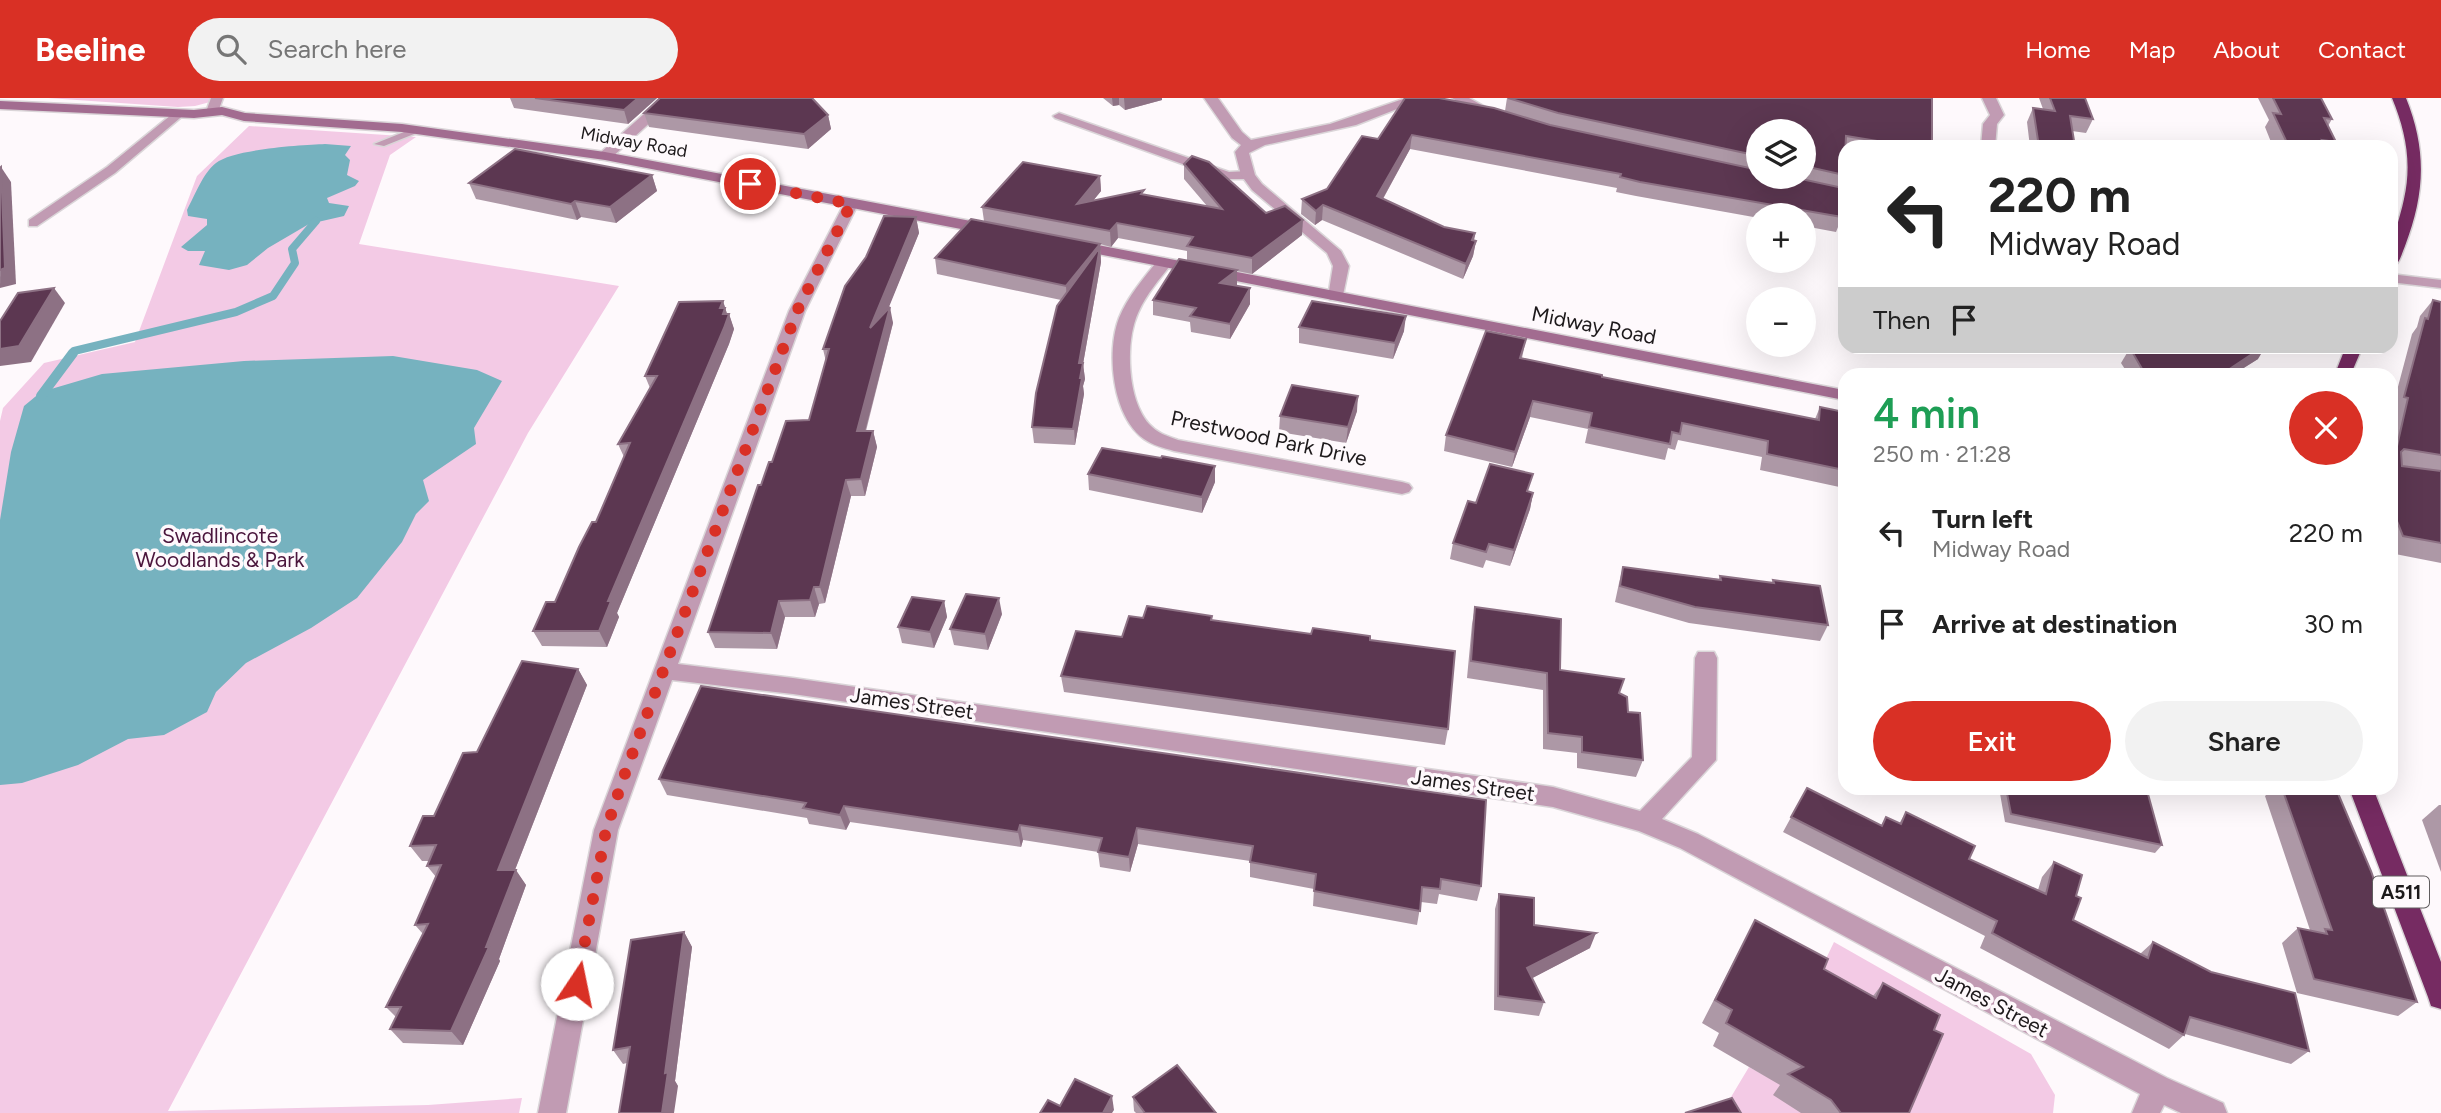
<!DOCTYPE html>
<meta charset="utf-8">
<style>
:root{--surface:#fff;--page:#f2f2f2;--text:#222;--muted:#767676;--accent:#d93025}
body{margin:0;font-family:Figtree,sans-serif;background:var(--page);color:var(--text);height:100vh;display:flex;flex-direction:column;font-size:26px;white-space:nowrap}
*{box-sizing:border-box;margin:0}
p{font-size:23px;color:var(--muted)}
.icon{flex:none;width:38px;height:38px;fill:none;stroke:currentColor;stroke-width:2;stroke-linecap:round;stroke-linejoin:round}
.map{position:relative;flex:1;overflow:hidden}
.drawer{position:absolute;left:1838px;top:270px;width:560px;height:427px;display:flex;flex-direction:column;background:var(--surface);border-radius:21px;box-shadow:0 7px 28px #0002}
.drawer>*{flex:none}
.top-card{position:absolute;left:1838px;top:42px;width:560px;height:214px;border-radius:21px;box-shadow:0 7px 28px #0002;background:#fff;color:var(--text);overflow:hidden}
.fabs{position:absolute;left:1746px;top:21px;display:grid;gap:14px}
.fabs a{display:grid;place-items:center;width:70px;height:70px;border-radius:50%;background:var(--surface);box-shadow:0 7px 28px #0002;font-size:35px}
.pin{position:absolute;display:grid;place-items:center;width:60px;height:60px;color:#fff;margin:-30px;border:4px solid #fff;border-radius:50%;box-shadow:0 2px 7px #0007}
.me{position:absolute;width:77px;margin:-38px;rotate:11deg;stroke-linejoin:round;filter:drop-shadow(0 0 5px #0008)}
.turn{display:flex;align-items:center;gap:24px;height:147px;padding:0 35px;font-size:32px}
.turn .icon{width:91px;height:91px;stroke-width:2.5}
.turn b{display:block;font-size:49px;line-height:60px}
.then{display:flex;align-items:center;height:66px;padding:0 35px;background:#0003;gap:14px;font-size:26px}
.round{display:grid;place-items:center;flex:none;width:74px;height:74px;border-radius:37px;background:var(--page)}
.overview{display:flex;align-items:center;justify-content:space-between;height:119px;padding:0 35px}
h1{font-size:42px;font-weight:600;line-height:52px;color:#1e9e55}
.cta{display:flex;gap:14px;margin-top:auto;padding:14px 35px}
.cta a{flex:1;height:80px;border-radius:42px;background:var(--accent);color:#fff;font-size:28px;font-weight:600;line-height:80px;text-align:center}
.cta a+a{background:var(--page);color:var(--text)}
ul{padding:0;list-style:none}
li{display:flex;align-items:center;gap:21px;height:91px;padding:0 35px}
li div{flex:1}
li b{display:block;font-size:26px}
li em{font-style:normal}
header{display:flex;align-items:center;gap:42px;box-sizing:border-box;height:98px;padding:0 35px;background:var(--accent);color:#fff}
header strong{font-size:33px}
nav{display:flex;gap:38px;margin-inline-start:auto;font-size:24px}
.search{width:490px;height:63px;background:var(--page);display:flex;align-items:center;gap:18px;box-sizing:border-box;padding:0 24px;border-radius:38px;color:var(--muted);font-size:26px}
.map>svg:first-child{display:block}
.green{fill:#f3cae5}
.water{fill:#76b2bf}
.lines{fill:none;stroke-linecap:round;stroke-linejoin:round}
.stream-far1{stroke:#76b2bf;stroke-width:8}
.stream{stroke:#76b2bf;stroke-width:10}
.lane-casing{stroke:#dad5d8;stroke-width:3}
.street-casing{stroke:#dad5d8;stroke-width:3}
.secondary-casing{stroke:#dad5d8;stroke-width:3}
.highway-casing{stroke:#dad5d8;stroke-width:3}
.lane{fill:#c19bb3;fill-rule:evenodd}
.street{fill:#c19bb3;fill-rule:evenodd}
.secondary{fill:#a26c90;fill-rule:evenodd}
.highway{fill:#762b62;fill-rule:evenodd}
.wall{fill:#ad98a6;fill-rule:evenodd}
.shaded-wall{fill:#8d7184}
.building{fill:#5c3751;stroke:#8d7184;stroke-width:2}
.route{stroke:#d93025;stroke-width:12;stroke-dasharray:0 21.6}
.labels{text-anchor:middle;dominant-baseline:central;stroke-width:7;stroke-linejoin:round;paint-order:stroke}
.far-street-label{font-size:18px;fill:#1d191b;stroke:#fef9fc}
.shield{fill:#fef9fc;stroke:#605c5e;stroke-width:2}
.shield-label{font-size:19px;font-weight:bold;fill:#1d191b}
.street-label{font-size:21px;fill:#1d191b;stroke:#fef9fc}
.park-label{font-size:21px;fill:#4b163d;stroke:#fef9fc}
</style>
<header>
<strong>Beeline</strong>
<div class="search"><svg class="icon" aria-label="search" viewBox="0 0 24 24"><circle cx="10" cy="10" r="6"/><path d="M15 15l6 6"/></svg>Search here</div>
<nav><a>Home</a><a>Map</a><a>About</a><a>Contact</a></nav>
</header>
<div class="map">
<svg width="2441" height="1015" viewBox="0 0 2441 1015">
<rect width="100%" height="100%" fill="#fef9fc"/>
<g class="green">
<polygon points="48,0 225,0 195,8 178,9"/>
<polygon points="249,28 416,39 390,57 359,146 619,188 528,335 168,1013 428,1007 522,1000 519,1015 0,1015 0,323 3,310 44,265 135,244 197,78"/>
<polygon points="1834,844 2031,956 2055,997 2053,1015 1729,1015 1725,1009 1749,969 1769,980"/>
</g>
<g class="water">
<path d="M325,46L351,48L345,57L350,62L347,77L359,83L355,88L327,100L329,105L349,108L344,118L309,126L268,150L247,167L229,172L199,167L205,153H188L181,149L207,127V121L188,118L187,112C195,97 203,75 216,65C233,51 302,47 325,46Z"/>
<polygon points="393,258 477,272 502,283 474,330 476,346 423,382 429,403 416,416 402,444 357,500 311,530 246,565 216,594 207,614 164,637 128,641 78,667 22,685 0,687 0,422 11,354 24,308 41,294 102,276 244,263"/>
</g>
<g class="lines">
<polyline class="stream-far1" points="72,256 74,253 236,214 273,198 295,165 292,151 316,123"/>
<polyline class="stream" points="41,298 73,255"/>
<defs>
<g id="lane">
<polygon points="211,0 223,0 218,14 212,17 206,14"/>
<polygon points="176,13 186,15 115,75 37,128 29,128 29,122 107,69"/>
<polygon points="1059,15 1229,74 1248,73 1254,77 1248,81 1224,81 1055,20 1053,18"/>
<polygon points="414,30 424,32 384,48 374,46"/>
<polygon points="2390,176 2441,182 2441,190 2390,184"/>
</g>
<g id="street">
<polygon points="662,0 677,0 610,61 600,61 600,55"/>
<polygon points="1204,0 1218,0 1242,34 1251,42 1330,26 1406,0 1425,0 1356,27 1265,47 1249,55 1255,77 1262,86 1341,153 1349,168 1342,202 1330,202 1328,199 1333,168 1327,155 1252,92 1241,77 1235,54 1241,47 1232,40"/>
<polygon points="1452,0 1469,0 1498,16 1486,19"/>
<polygon points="1982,0 1996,0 2004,17 1997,26 1995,49 1981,49 1983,26 1990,17"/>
<polygon points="851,102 858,106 805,213 678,566 793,580 1553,689 1640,713 1692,659 1695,560 1698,554 1714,554 1717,560 1716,662 1662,721 1698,736 2167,980 2223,1005 2227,1015 2181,1015 2164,1007 2160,1015 2132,1015 2140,996 1680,750 1639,733 1553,709 793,596 672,582 618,732 566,1015 538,1015 594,732 789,213 844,106"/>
<path d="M1164,160L1172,165C1160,181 1146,196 1138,215C1125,244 1127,301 1149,326C1157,335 1167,338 1178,342L1402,384L1409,386L1412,390L1409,394L1402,396L1174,353C1164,350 1152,347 1144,341C1112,318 1106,254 1119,220C1128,198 1144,180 1158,162Z"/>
</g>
<g id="secondary">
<polygon points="0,3 194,12 222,9 245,15 402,26 605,54 992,127 1000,132 992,137 605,62 402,34 244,23 222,17 194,20 0,11"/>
<polygon points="1072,142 1844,292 1844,302 1067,150 1067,144"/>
</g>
<g id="highway">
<path d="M2392,0H2406C2427,52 2425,96 2405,148C2401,157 2400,167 2390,170C2390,144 2399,125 2404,101C2412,65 2406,34 2392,0Z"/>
<polygon points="2346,248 2363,248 2351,276 2335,276"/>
<polygon points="2349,690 2373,690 2441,864 2441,911 2431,908 2428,899"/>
</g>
</defs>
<use href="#lane" class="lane-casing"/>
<use href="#street" class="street-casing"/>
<use href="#secondary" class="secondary-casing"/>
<use href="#highway" class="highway-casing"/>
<use href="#lane" class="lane"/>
<use href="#street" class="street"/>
<use href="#secondary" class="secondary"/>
<use href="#highway" class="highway"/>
</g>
<g class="wall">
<polygon points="510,0 657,0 628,26 514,10"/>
<polygon points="1103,0 1162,0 1162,2 1125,12 1119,7 1113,8"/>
<path d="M1507,0H1932V49H1844V77L1839,89L1842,119L1836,134L1804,128V117H1759V120L1636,98L1616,94L1617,90L1410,51L1383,101L1444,129L1475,135L1474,143H1476L1473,158L1463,181L1322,122L1315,127L1301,116L1302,101L1327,91L1378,41L1505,13ZM1759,33H1804V79H1759Z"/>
<polygon points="2039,0 2085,0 2093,21 2086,35 2072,33 2075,49 2030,49 2027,24 2033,10 2043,11"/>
<polygon points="2258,0 2321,0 2332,21 2328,28 2336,44 2332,49 2273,49 2265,29 2269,22"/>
<polygon points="644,15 828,17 831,31 808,51 649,29"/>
<polygon points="1184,66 1266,115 1302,137 1252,176 1237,173 1236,188 1250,190 1250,206 1230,241 1191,234 1190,224 1153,217 1153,202 1187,162 1187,153 1118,140 1111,149 1100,146 1101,164 1083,266 1085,281 1083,288 1084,296 1075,347 1034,345 1032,329 1061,202 937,176 935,160 984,123 982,109 1100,78 1101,93 1093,103 1144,97 1207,108 1184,81"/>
<polygon points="652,77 657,93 616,125 581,119 577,122 476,101 469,85"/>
<polygon points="916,119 919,135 888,210 893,225 866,333 873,333 877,349 865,398 851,398 825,505 819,506 815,519 785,519 777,551 715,550 708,534 761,387 772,364 809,322 826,264 823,251"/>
<polygon points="2433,202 2441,204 2441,465 2390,455 2390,333 2394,317 2391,315 2412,236 2417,229 2420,218"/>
<polygon points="723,203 727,216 729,216 734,231 729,246 617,515 619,519 607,549 542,548 533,533 555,504 596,424 624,359 618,346 650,290 645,278"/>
<polygon points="1299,229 1404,233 1393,261 1299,245"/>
<polygon points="1526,241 1522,260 1602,279 1815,321 1820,309 1844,314 1844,390 1760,372 1762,359 1678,342 1675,352 1668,350 1665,362 1585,345 1588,331 1530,319 1512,369 1444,353 1446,337"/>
<polygon points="2130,250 2258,261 2234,276 2128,276 2121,265"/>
<polygon points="1357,313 1346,345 1279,334 1280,318"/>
<polygon points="1088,376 1215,384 1202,415 1089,392"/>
<polygon points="1529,394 1533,395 1530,411 1510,468 1486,462 1483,470 1450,461 1453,445 1476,405"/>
<polygon points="1623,469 1719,481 1720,478 1772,485 1773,482 1828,527 1820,543 1689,525 1615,504 1619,485"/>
<polygon points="944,503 947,519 934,550 902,545 898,529"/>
<polygon points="1475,509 1560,572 1619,595 1628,614 1643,662 1636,679 1577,670 1577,655 1543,651 1543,592 1467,580 1472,526"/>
<polygon points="1002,516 988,552 954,547 950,531"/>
<polygon points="1212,518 1212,522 1311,536 1370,542 1448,631 1445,647 1064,594 1061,578 1122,539 1143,520"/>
<polygon points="578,571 587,587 515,772 526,787 499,861 500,863 463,947 403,945 390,931 396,919 386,909 423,836 415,827 436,779 427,768 429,763 422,763 410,748 434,718 477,654"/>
<polygon points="701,588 1481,788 1477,803 1439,796 1437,806 1421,804 1417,827 1313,808 1314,791 1250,779 1250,763 1138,746 1130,774 1100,769 1098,754 1055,747 1023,742 1021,749 850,724 846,732 809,726 807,720 667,697 659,681"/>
<polygon points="1807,690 1881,728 1886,719 1899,726 1906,714 1969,761 2038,792 2042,779 2054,764 2076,798 2073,822 2140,856 2153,844 2309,953 2291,966 2185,936 2169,951 1980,850 1985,838 1783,734"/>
<polygon points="1999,690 2056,690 2068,692 2068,690 2076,690 2162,747 2155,755 2005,724"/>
<polygon points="2274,690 2319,690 2417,904 2398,918 2297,895 2282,845 2298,830 2310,832 2265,698"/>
<polygon points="2439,707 2441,707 2441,774 2422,722"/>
<polygon points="1499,796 1534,827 1590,850 1532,880 1544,904 1539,918 1494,912 1495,811"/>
<polygon points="1755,822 1824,871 1873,898 1883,885 1934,932 1909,1015 1801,1015 1773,997 1780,987 1713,948 1719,935 1702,925"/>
<polygon points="684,834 692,849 675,983 678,988 627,965 623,966 613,952"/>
<polygon points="1133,999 1216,1015 1136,1015 1134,1013"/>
</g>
<g class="shaded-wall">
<polygon points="634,0 657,0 628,26 624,12"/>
<polygon points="1112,0 1119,0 1119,7 1113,8"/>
<polygon points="1124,0 1162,0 1162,2 1125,12"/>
<polygon points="828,17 831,31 808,51 804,36"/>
<polygon points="1412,37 1410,51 1376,113 1377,98"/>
<polygon points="1,69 11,84 16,186 0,190"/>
<polygon points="652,77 657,93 616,125 610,109"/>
<polygon points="1100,78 1101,93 1078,121 1077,106"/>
<polygon points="575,103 581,119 577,122 571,106"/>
<polygon points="1323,107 1322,122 1315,127 1316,113"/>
<polygon points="916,119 919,135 874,246 870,230"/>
<polygon points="1303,122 1302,137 1252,176 1252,160"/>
<polygon points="1117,125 1118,140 1111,149 1110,133"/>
<polygon points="1475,135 1473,149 1476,143 1473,158 1463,181 1466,166 1472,142"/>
<polygon points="1100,146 1101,164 1083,266 1085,281 1083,288 1084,296 1075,347 1066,188"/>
<polygon points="1237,172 1237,187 1220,200 1220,185"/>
<polygon points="54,190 65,205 31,264 0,268 0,251"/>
<polygon points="1250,190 1250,206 1230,241 1230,226"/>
<polygon points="723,203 728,219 729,216 734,231 729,246 617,515 619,519 607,549 599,533 608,503"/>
<polygon points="890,209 893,225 861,349 857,333"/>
<polygon points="1406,218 1404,233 1393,261 1395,245"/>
<polygon points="2264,248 2266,248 2258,261 2234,276 2222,276"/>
<polygon points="1358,298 1357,313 1346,345 1348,329"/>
<polygon points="1533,303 1530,319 1512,369 1515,354"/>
<polygon points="873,333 877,349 865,398 861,381"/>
<polygon points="1215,368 1215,384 1202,415 1202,399"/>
<polygon points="846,382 851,398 825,505 820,489"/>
<polygon points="1533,395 1530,411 1510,468 1514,452"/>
<polygon points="814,489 819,506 815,519 810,502"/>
<polygon points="999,500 1002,516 988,552 985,536"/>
<polygon points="779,503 785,519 777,551 771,535"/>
<polygon points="944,503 947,519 934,550 930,534"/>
<polygon points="578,571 587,587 509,787 498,772"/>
<polygon points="844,708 850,724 846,732 840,717"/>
<polygon points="1020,727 1023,742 1021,749 1018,734"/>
<polygon points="1137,730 1138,746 1130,774 1129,759"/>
<polygon points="516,772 526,787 499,861 500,863 463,947 451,933 486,849"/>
<polygon points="684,834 692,849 675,983 678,988 674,1015 662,1015 665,975"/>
<polygon points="1596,835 1590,850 1523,885 1527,870"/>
<polygon points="1112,998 1114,1012 1112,1015 1103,1015"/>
</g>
<g class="building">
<polygon points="535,0 638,0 624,12"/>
<polygon points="660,0 812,0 828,17 804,36 644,15"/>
<polygon points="1405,0 1439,0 1494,10 1550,27 1759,72 1759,79 1792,79 1843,90 1842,119 1640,84 1620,79 1621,76 1412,37 1377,98 1444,129 1475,135 1472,142 1476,143 1466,166 1323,107 1316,113 1302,101 1327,91 1362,38 1378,41"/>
<polygon points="1508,0 1932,0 1932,49 1914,49 1846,38 1844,77 1804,68 1804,33 1759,33 1759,58 1558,15"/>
<polygon points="2050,0 2085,0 2093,21 2070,18 2075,49 2039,49 2033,10 2055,13"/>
<polygon points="2273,0 2321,0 2332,21 2324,20 2336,44 2322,42 2326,49 2289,49 2273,15 2281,16"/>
<polygon points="515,51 652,77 610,109 575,103 571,106 469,85"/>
<polygon points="1192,58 1209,64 1266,115 1285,108 1303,122 1252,160 1187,148 1193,139 1117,125 1110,133 982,109 1023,64 1100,78 1077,106 1144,92 1141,96 1222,111 1184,66"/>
<polygon points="1,69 5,170 0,172 0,70"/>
<polygon points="884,118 916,119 870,230 890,209 857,333 873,333 861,381 846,382 820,489 814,489 810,502 779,503 771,535 708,534 758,387 761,387 769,364 772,364 786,323 809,322 829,251 823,251 845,188 866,159"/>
<polygon points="971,121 1100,146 1066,188 935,160"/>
<polygon points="1100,149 1079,265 1083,265 1080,280 1082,280 1073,331 1032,329 1036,295 1057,208"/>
<polygon points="1179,161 1237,172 1220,185 1250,190 1230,226 1190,218 1196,210 1153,202"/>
<polygon points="54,190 19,248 0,251 0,223 18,195"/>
<polygon points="2433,202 2441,204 2441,357 2404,351 2401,354 2402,368 2441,373 2441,445 2403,438 2390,406 2390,370 2392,370 2408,300 2404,299 2425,220 2428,221"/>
<polygon points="723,203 720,210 725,210 723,216 729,216 724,230 608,503 611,503 599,533 533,533 546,504 555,504 579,449 592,424 596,424 630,345 618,346 657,278 645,278 679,204"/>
<polygon points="1312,203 1406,218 1395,245 1299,229"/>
<polygon points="1486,233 1526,241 1520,260 1602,277 1602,279 1819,322 1820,309 1844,314 1844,372 1767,356 1768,343 1682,325 1680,336 1672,334 1670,346 1589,329 1592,315 1533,303 1515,354 1446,337"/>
<polygon points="2196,248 2264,248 2222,276 2145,276 2130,250 2188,254"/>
<polygon points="1292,287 1358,298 1348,329 1280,318"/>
<polygon points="1102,350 1161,360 1162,358 1215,368 1202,399 1088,376"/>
<polygon points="1490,366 1533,376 1527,393 1533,395 1514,452 1489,446 1486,454 1453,445 1468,403 1476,405"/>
<polygon points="1623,469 1721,482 1720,478 1774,485 1773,482 1820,488 1828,527 1695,509 1620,488"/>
<polygon points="966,496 999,500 985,536 950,531"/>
<polygon points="912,499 944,503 930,534 898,529"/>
<polygon points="1147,508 1212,518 1211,522 1311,536 1313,530 1370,538 1370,542 1455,553 1448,631 1061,578 1076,533 1122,539 1129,518 1143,520"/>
<polygon points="1475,509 1561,521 1560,572 1624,581 1619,595 1627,599 1628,614 1640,615 1643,662 1582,654 1582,639 1548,635 1547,575 1471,563"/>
<polygon points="522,563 578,571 498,772 516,772 486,849 489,849 451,933 390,931 401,909 386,909 428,826 415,827 441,767 427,768 436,747 410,748 423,718 434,718 463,655 477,654"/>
<polygon points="701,588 1486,702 1481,788 1441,781 1440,791 1422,789 1420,813 1314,793 1316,776 1250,764 1253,748 1137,730 1129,759 1098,754 1102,740 1052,732 1020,727 1018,734 844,708 840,717 803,710 806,705 659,681"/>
<polygon points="1807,690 1882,728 1886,719 1901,726 1906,714 1975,748 1969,761 2046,796 2054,764 2082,777 2076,798 2081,800 2073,822 2148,860 2153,844 2211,874 2295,895 2309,953 2190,919 2184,937 1992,835 1997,823 1791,719"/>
<polygon points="2006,690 2056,690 2077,694 2076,690 2115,690 2148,696 2162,747 2011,716"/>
<polygon points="2282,690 2319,690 2337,693 2371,773 2417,904 2314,881 2298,830 2327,836 2325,831 2332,832"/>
<polygon points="1499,796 1534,800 1534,827 1596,835 1527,870 1544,904 1498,898"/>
<polygon points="1755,822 1828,861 1824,871 1876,900 1883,885 1940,917 1934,932 1943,936 1909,1015 1841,1015 1831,1002 1788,976 1803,969 1726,925 1732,912 1715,902"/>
<polygon points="684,834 665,975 668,974 662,1015 619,1015 630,949 613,952 631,842"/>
<polygon points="1177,967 1216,1015 1145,1015 1133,999"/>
<polygon points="1075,981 1112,998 1103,1015 1040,1015 1048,1002 1060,1008"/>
<polygon points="1732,1000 1741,1015 1685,1015"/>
</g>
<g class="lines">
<polyline class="route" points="577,886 606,732 623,681 797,213 851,106 750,86"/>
</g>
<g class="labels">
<g class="far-street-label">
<text transform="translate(634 44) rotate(10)">Midway Road</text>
</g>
<rect class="shield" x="2373" y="778.5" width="56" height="31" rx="5"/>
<g class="shield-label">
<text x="2401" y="794">A511</text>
</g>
<g class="street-label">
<text transform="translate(1594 227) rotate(11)">Midway Road</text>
<text transform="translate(1269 340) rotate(12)">Prestwood Park Drive</text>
<text transform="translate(912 605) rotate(8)">James Street</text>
<text transform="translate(1473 687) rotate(8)">James Street</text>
<text transform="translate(1992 904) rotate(28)">James Street</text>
</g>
<g class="park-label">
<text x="220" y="437">Swadlincote<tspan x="220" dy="24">Woodlands &amp; Park</tspan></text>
</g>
</g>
</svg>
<div class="fabs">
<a><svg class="icon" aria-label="layers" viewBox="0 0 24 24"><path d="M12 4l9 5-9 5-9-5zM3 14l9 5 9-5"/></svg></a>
<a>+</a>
<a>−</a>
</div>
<div class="pin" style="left:750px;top:86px;background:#d93025"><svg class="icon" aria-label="arrive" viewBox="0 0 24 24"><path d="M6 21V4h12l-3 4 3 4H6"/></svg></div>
<svg class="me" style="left:577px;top:886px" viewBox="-20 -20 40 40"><circle r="19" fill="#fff"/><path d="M0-13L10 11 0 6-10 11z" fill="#d93025"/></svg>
<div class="top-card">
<div class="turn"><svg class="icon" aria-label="left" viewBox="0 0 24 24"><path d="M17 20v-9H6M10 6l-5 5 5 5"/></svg><div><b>220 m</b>Midway Road</div></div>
<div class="then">Then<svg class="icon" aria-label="arrive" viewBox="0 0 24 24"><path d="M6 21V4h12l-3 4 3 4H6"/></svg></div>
</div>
<section class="drawer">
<div class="overview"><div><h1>4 min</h1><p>250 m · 21:28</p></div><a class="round" style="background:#d93025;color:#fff"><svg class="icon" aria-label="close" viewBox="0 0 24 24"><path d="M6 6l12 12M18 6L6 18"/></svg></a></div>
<ul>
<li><svg class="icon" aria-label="left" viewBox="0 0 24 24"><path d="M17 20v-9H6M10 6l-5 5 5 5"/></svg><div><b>Turn left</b><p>Midway Road</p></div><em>220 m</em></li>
<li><svg class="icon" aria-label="arrive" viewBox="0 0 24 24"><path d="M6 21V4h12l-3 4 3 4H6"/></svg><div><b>Arrive at destination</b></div><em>30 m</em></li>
</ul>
<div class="cta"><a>Exit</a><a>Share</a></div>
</section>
</div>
